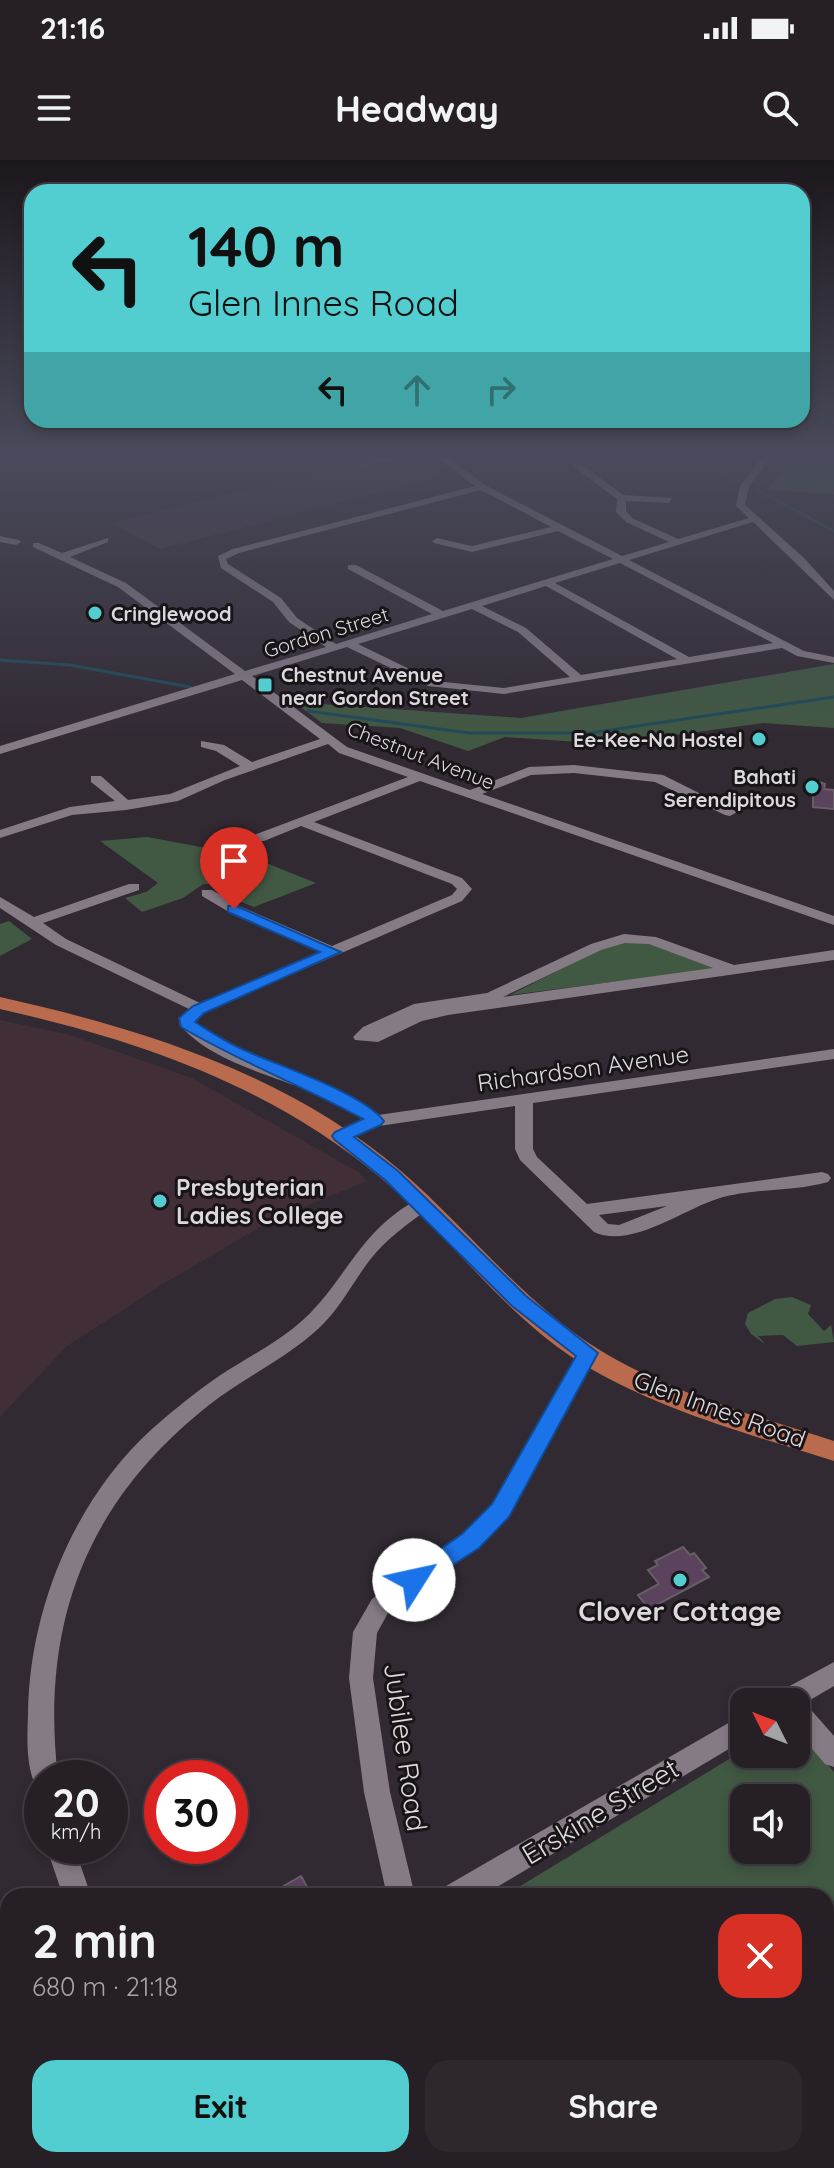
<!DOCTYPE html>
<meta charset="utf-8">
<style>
:root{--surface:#262026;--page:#2e282e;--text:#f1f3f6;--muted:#a4a3a7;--line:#423e43;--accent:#52cdd0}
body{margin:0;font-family:Quicksand,sans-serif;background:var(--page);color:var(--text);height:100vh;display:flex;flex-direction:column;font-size:30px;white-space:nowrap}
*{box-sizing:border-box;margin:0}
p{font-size:26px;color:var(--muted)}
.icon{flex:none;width:44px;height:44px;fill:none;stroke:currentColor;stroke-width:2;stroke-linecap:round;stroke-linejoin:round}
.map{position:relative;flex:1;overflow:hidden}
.panel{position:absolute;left:0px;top:1728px;width:834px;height:280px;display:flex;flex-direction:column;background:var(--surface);border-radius:24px 24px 0 0;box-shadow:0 4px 12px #0003,0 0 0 2px var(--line)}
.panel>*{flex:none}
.guide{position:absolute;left:24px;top:24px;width:786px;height:244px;border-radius:24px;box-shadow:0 4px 12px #0003,0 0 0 2px var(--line);background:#52cdd0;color:#111;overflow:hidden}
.needle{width:52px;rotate:312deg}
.buttons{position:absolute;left:730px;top:1528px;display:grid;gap:16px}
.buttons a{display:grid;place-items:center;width:80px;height:80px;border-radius:16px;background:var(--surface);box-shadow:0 4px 12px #0003,0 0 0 2px var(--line);font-size:40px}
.speed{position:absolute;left:24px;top:1600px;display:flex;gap:16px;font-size:40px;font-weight:700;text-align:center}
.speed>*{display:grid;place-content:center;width:104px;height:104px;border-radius:50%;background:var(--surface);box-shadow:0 4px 12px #0003,0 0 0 2px var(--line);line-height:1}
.speed small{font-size:20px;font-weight:400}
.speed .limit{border:12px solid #d22;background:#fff;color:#111}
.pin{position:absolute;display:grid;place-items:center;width:68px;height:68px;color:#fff;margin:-82px -34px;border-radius:50% 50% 50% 0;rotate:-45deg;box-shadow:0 0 8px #0007}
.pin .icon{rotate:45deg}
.me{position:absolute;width:88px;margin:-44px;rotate:55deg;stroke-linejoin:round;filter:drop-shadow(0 0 6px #0008)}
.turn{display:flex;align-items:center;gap:28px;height:168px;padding:0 32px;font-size:36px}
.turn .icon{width:104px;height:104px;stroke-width:2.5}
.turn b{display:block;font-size:56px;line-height:68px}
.lanes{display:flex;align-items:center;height:76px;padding:0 32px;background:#0003;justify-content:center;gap:40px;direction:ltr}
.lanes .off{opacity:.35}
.round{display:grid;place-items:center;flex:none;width:84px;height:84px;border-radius:24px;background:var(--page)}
.overview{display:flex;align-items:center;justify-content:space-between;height:136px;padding:0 32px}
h1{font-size:48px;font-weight:700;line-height:60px}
.cta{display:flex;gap:16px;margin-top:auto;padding:16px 32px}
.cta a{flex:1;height:92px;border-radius:24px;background:var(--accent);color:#111;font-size:32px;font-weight:700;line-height:92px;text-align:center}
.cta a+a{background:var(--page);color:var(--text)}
.status{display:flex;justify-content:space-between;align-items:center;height:56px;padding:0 40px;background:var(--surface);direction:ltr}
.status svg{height:22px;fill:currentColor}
header{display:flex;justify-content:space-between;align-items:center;height:104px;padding:0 32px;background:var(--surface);font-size:36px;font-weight:700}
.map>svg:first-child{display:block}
.built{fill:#413541}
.education{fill:#412e36}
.green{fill:#415843;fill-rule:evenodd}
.forest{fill:#49664c}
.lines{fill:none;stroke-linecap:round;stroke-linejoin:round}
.stream-far1{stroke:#204a59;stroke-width:2}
.stream{stroke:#204a59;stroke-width:3}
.building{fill:#5b425d;stroke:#675e68;stroke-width:2}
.minor{fill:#857b85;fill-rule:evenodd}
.major{fill:#ba6b4d;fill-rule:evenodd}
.route{fill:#1a73e8;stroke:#114b97;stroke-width:2}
.poi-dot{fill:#52cdd0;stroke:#181418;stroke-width:3}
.labels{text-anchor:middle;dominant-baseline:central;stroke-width:6;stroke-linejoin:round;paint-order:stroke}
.far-poi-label{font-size:20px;font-weight:bold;fill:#ddd8dd;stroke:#181418;text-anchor:start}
.far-street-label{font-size:20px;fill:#ddd8dd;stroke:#181418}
.street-label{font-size:24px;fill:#ddd8dd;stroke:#181418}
.poi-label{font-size:24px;font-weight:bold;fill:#ddd8dd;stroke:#181418;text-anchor:start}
.near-poi-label{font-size:28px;font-weight:bold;fill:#ddd8dd;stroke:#181418}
.near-street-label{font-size:28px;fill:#ddd8dd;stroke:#181418}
</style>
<div class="status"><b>21:16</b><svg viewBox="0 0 49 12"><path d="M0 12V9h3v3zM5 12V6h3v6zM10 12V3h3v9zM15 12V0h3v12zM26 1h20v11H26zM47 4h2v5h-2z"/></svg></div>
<header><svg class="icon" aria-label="menu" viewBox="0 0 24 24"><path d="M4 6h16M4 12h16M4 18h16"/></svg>Headway<svg class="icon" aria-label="search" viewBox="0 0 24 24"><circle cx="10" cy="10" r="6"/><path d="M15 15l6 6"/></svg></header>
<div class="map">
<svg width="834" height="2008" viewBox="0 0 834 2008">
<rect width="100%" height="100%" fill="#322a33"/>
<polygon class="built" points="382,297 406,297 443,316 160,389 110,363"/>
<polygon class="education" points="0,860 70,875 192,918 358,1012 367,1021 272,1060 163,1124 67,1186 0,1257"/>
<g class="green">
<polygon points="834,299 834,334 768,330 790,301"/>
<polygon points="834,504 834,568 763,563 610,584 505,577 468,591 400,568 322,563 294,542 521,558"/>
<polygon points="147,677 212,689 230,680 237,691 316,723 254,747 234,739 223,724 203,724 183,738 142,752 125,738 146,732 158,723 100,681"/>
<polygon points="9,761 32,779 0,796 0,764"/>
<polygon points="641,780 716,809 510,835 614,782"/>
<polygon points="792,1137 811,1145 808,1154 824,1171 831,1165 834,1182 797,1186 783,1175 758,1176 765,1184 751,1174 745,1164 748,1153 775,1139"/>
<path d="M796,1566L834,1612V1825L826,1828V1736H650L645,1730L623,1736H504L744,1590V1594H796ZM744,1638H796V1690H744Z"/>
<polygon points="69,2000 174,2000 163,2008 56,2008"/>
</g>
<polygon class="forest" points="834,1825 834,2008 163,2008 174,2000 826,2000 826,1828"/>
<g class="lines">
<g class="stream-far1">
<polyline points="690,297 740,323"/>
<polyline points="757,330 834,371"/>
</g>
<g class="stream">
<polyline points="0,500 70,505 190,527"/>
<polyline points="308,551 469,573 590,573 834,537"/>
</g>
</g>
<g class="building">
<polygon points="806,621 819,622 825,624 824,629 834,630 834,649 813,647 813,632 806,632"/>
<polygon points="683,1387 690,1395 694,1393 706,1408 702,1410 709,1417 649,1449 638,1435 659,1424 648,1410 658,1405 655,1401"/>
<polygon points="301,1716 312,1736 266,1736"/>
</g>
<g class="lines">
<g class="minor">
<polygon points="384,297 400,297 362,308 358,305"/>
<path d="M437,297H447L485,325L622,396L669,382L626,362L616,352L617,339L574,307V303H580L623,335L672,338L669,343L626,341V351L632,358L678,379L749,358L736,346L740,326L762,297H771L749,326L745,345L804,398L834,431V440L753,362L629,400L804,491L834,497V503L797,496L782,488L504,534L428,526L347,487L252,516L347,587L470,630L529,607L574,605L663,615L737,652L730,656L725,655L655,622L574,613L531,615L482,634L834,756V765L420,621L314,662L462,718L472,729L462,741L205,852L195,862C250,906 323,912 378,955L834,889V899L533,943V989L537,997L587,1044L822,1012L828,1014L831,1018L828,1022C793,1032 751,1028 717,1039C682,1050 631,1089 594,1072L520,1000L515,989V946L379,966L347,980H335L332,976L335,972L363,960C310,918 222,915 179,864V858L189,849L56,785L0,748V737L34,757L129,724H139V730L43,763L66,779L200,843L319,792L229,752L202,736V730H212L239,746L332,786L452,735L457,729L452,724L301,666L264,681H254V675L408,617L339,593L328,584L225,620L178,641L126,650L72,655L0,678V670L70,647L115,641L91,622V616H101L128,640L170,634L240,606L216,591L201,587V581L224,585L252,602L320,579L242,520L0,594V586L235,514L118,427L33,387V383H39L62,393L108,378V382L70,397L126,423L245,511L326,487L289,462L273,442L221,408L218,396L233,389L475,326ZM481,330L551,367L472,386L437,378L432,381L434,383L472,392L558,371L613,399L443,451L356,405H348V409L432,454L336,484L297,458L281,438L228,404L226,399L239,393ZM620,403L773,483L689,497L555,423ZM546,426L677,499L581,515L526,468L482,446ZM472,449L518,472L570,517L504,528L434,521L358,484ZM667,1046L619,1065L608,1064L599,1055Z"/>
<polygon points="0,376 19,380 21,382 16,385 0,382"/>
<path d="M624,774L656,777L734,805L834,790V800L448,855L422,861L378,882L355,880L353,877L363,867L414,844L487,833L591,784ZM625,783L649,784L713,808L503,837L601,790Z"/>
<path d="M421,1039L430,1045L428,1049C406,1065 385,1080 369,1101C352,1124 339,1150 318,1169C285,1199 244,1218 209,1245C86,1342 40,1464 58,1618H42V1629L36,1627C26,1606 27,1578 28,1555C29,1450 74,1340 152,1269C173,1250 196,1232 219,1216C248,1197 279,1182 304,1159C339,1127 356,1083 395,1054C403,1048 411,1042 421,1039Z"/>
<polygon points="588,1185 595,1188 598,1193 509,1357 478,1388 388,1453 377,1473 373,1518 390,1632 415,1736 387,1736 364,1632 349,1518 353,1472 372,1439 462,1374 493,1343 581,1188"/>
<polygon points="834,1502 834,1526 805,1543 834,1576 834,1607 825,1604 796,1570 796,1542 771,1542 775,1534"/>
<polygon points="744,1554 744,1580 482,1736 442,1736 446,1726"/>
<polygon points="46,1686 74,1686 91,1736 63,1736"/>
<polygon points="8,1985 8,2000 25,2000 21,2008 0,2008 0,1988"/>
</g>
<path class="major" d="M0,837C143,869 287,914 401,1011C468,1069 522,1141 598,1189C669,1233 754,1255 834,1281V1301C749,1274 658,1250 581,1203C503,1154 452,1078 382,1019C272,926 138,880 0,849Z"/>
</g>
<linearGradient id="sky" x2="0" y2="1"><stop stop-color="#1c171c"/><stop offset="0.51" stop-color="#494a5b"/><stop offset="1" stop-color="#494a5b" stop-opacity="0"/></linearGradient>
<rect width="834" height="578" fill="url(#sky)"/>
<path class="route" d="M234,745L341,792L204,853L195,862C211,872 227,883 244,890C279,906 363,933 384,961L381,965L354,977L398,1011L526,1136L598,1193L509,1357L479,1388L414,1430L406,1428L402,1420L406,1413L462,1374L492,1344L576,1196L512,1146L385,1020L335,980L332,976L335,972L363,959C303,926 240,902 181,867L179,858L193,846L320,792L228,752V746Z"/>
<g class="poi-dot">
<circle cx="95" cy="453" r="8"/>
<rect x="257" y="517" width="16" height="16" rx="4"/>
<circle cx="759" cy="579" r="8"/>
<circle cx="812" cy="627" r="8"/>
<circle cx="160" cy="1041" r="8"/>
<circle cx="680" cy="1420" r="8"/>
</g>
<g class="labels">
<g class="far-poi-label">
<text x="111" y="453">Cringlewood</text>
<text x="281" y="514">Chestnut Avenue<tspan x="281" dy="23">near Gordon Street</tspan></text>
<text x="743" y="579" text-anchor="end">Ee-Kee-Na Hostel</text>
<text x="796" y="616" text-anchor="end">Bahati<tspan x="796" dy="23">Serendipitous</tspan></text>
</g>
<g class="far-street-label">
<text transform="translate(326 472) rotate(-17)">Gordon Street</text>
<text transform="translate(421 595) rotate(21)">Chestnut Avenue</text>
</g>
<g class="street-label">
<text transform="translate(583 908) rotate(-8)">Richardson Avenue</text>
<text transform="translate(720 1249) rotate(20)">Glen Innes Road</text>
</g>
<g class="poi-label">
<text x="176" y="1027">Presbyterian<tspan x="176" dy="28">Ladies College</tspan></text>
</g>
<g class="near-poi-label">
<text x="680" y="1450">Clover Cottage</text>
</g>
<g class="near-street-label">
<text transform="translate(406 1587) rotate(82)">Jubilee Road</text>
<text transform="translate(600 1651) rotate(-31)">Erskine Street</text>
</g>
</g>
</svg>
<div class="buttons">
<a><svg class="needle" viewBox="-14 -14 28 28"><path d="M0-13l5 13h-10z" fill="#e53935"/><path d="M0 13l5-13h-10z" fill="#a4a3a7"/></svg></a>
<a><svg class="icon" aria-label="sound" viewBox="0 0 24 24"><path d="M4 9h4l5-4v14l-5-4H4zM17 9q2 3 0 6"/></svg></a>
</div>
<div class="speed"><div>20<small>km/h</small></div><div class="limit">30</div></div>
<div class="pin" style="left:234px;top:749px;background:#d93025"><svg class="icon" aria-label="arrive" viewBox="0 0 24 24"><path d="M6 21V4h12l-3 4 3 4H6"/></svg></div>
<svg class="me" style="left:414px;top:1420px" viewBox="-20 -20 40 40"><circle r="19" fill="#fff"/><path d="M0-13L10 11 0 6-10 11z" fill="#1a73e8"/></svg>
<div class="guide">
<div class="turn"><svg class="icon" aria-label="left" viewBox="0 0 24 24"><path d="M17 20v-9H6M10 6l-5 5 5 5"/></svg><div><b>140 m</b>Glen Innes Road</div></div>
<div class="lanes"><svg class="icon" aria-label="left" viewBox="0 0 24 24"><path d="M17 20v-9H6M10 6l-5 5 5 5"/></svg><svg class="icon off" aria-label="ahead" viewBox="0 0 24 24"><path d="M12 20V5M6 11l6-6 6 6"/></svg><svg class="icon off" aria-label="right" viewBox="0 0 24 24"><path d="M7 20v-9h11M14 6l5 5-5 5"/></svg></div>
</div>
<section class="panel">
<div class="overview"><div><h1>2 min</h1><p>680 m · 21:18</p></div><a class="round" style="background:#d93025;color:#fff"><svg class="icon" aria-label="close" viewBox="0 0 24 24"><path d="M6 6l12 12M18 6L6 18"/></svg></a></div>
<div class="cta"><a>Exit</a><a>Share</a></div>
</section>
</div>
